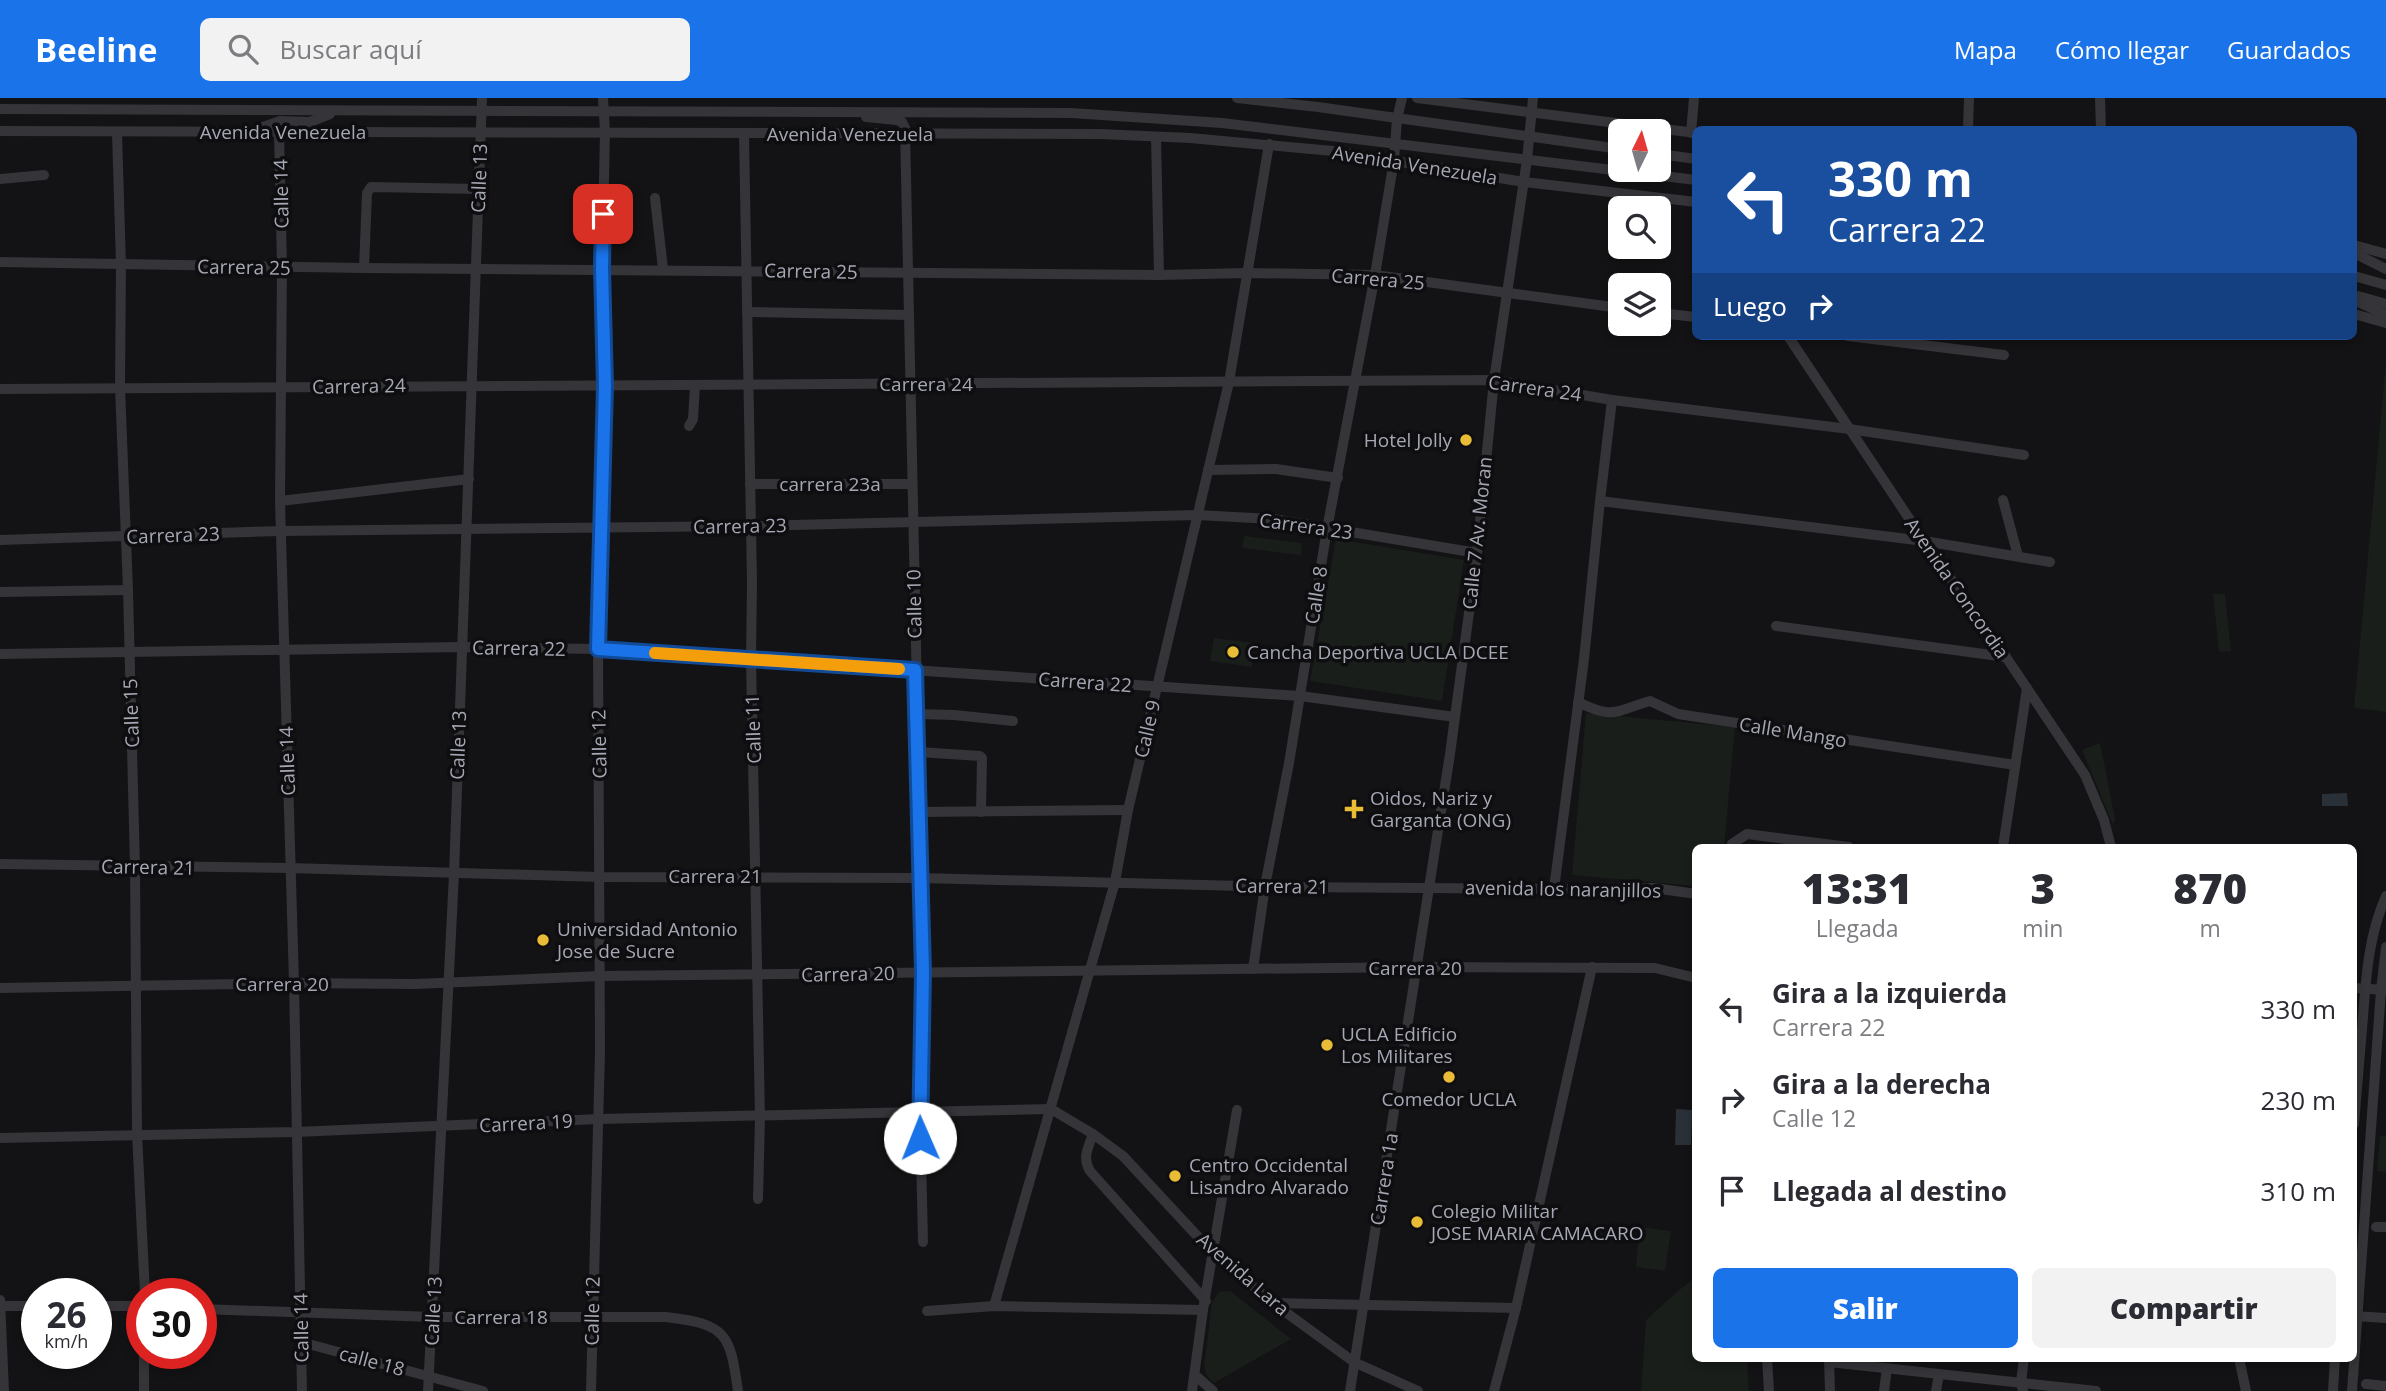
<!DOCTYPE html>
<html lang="es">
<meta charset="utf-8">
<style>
:root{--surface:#fff;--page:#f2f2f3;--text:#2b2b33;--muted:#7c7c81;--accent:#1a73e8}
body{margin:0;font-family:"Open Sans",sans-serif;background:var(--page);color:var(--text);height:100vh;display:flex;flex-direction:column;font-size:26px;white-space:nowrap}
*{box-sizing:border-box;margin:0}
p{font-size:23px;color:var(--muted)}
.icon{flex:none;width:38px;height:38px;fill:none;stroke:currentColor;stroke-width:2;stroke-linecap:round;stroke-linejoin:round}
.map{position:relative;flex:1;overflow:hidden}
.panel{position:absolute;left:1692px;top:746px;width:665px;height:518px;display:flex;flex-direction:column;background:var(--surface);border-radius:10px;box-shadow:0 4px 10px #0003}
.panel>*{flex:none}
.top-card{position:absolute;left:1692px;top:28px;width:665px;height:214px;border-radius:10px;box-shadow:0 4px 10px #0003;background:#1a4fa0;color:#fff;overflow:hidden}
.needle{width:46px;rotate:5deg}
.fabs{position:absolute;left:1608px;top:21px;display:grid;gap:14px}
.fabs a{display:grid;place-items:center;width:63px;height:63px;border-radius:10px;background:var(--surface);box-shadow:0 4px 10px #0003;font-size:35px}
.speed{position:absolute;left:21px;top:1180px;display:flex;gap:14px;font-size:35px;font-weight:700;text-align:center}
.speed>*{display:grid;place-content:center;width:91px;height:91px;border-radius:50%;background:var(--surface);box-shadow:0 4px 10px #0003;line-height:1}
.speed small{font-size:18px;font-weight:400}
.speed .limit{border:10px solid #d22;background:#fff;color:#111}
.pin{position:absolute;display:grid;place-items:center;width:60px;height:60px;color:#fff;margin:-30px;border-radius:14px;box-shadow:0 4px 10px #0006}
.me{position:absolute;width:77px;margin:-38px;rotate:359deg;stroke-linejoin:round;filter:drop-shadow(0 0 5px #0008)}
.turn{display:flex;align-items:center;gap:24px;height:147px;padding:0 21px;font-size:32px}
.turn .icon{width:91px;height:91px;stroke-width:2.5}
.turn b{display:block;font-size:49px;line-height:60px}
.then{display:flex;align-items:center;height:66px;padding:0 21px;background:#0003;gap:14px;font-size:26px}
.eta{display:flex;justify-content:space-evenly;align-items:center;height:119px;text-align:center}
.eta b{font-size:42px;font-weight:800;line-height:49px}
.action{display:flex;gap:14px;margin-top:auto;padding:14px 21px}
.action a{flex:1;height:80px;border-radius:10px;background:var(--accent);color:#fff;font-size:28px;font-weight:800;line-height:80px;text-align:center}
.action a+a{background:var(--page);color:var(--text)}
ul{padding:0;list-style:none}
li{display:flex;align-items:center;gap:21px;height:91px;padding:0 21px}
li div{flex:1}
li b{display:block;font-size:26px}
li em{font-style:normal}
header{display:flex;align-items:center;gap:42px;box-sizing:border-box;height:98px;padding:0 35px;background:var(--accent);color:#fff}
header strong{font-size:33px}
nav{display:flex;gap:38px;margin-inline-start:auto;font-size:24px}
.search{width:490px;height:63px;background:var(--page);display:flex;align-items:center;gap:18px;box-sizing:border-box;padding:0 24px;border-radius:10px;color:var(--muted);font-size:26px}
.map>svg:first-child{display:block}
.green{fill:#191e1a}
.water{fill:#293037}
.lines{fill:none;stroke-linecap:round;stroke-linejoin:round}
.minor{stroke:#343439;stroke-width:10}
.route-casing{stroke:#114b97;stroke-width:18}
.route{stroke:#1a73e8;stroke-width:12}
.slow{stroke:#f59e0b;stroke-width:12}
.poi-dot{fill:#e8bc36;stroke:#0e0d0f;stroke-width:2.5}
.labels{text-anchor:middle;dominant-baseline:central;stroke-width:7;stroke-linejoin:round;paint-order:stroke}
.street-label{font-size:19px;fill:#a5a8b4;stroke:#0e0d0f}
.poi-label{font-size:19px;fill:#a5a8b4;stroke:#0e0d0f;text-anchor:start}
</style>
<header>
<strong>Beeline</strong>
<div class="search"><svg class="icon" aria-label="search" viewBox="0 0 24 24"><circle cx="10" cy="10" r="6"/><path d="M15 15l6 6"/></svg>Buscar aquí</div>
<nav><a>Mapa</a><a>Cómo llegar</a><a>Guardados</a></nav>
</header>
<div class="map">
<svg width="2386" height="1293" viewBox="0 0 2386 1293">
<rect width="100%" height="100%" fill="#131214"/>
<g class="green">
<polygon points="2386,264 2386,614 2354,610"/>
<polygon points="1244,438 1302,445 1301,457 1242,450"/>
<polygon points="1336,441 1464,462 1442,603 1310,583"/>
<polygon points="2213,496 2225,496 2231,553 2219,554"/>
<polygon points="1214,540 1255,545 1252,569 1210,563"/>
<polygon points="1586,615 1735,629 1724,749 1696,749 1696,788 1572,777"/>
<polygon points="2100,645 2115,721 2113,727 2082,652"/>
<polygon points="2380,1038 2386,1038 2386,1074 2377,1073"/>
<polygon points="1640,1129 1671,1133 1665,1173 1636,1169"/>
<path d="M1696,1179V1260H1747L1749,1293H1641L1646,1222C1663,1207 1678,1192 1696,1179Z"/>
<polygon points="1230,1193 1291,1241 1214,1285 1207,1278 1204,1268 1212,1204 1219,1194"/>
</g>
<g class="water">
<polygon points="2347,695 2348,708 2322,708 2322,696"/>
<polygon points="1676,1011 1692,1012 1691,1047 1675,1047"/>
</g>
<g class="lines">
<g class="minor">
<polyline points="1237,0 1318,9 1620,51"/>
<polyline points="1417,0 1696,35"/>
<polyline points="2100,0 2101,32"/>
<polyline points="0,11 1071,15 1222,25 1696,82"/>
<polyline points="866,19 897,22 902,24 905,30 923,875 920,1013 923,1144"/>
<polyline points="257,31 280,23 310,24 330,16"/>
<polyline points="1968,32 1969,0"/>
<polyline points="0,33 1100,36 1190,40 1333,53 1524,84 1696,104"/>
<polyline points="279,33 282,169 280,403 294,885 302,1293"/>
<polyline points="117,35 121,167 120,289 128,492 135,770 137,1036 145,1195"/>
<polyline points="1691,35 1694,0"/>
<polyline points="744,36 752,484 751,561 760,1019 758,1101"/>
<polyline points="1156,39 1159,177"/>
<polyline points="1659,56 1696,61"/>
<polyline points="0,81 44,77"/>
<polyline points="655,100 663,171"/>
<polyline points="2354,147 2386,156"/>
<polyline points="2354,155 2386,171"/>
<polyline points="0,164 364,170 1159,177 1247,175 1375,177 1620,210"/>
<polyline points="364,170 367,95 371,89 479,91"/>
<polyline points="2354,178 2386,187"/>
<polyline points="2358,198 2386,206"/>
<polyline points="2354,202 2386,217"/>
<polyline points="747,214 909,217"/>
<polyline points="1659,215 1696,219"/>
<polyline points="2354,216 2386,225"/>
<polyline points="1788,238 1924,443 2006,559 2085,677 2104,722 2111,749"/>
<polyline points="1848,238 2004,257"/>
<polyline points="0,291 1494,282 1612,302 1849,331 2024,357"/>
<polyline points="689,328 693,321 695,287"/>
<polyline points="1208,372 1276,371 1338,380"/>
<polyline points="750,386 911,386"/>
<polyline points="2003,402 2018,458"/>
<polyline points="280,403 469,381"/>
<polyline points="1600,403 1924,443 2050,464"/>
<polyline points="0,442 281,433 751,428 1197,417 1273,421 1477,455"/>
<polyline points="0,494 128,492"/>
<polyline points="1776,528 2006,559"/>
<polyline points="0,556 461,549 598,551 1300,598 1455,619"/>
<path d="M1578,604C1614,622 1615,613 1650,603L1678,616L2015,667"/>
<polyline points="917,616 954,617 1013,623"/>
<polyline points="919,654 980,658 982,660 981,714"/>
<polyline points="920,714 1128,712"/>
<polyline points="1731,749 1732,746 1747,736 1849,749"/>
<polyline points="2003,749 2027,590"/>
<polyline points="0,766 290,770 600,779 921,780 1287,789 1562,791 1654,790 1696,796"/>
<polyline points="1554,791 1584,561 1600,403 1612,302"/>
<polyline points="1253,871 1265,788 1289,665 1327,431 1375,177 1394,62 1397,21 1402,0"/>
<polyline points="0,890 294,885 415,886 600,878 1418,869 1655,870 1696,880"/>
<polyline points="2354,890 2385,892"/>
<polyline points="1051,1011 1093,1036 1123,1058 1213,1155 1273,1205 1354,1264 1418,1293"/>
<path d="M2354,1026C2357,990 2360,955 2363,919C2366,878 2369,836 2386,798"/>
<path d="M1093,1036C1088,1050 1082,1060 1090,1073L1206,1203"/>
<polyline points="0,1040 296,1034 599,1021 1051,1011"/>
<polyline points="2376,1129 2386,1129"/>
<polyline points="0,1202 4,1293"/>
<polyline points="1273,1205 1516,1210"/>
<polyline points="0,1208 37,1208"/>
<polyline points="96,1208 142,1208"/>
<polyline points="994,1208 1115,784 1128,712 1229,284 1269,46"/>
<path d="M201,1211L433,1219H666C727,1226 730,1236 738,1293"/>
<polyline points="927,1213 994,1208 1203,1212"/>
<polyline points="2354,1218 2386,1220"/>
<polyline points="301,1244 483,1293"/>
<polyline points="1767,1260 1769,1293"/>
<polyline points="2239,1260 2246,1293"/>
<polyline points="1829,1261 1830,1293"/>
<polyline points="1829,1264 2096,1293"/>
<polyline points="1195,1277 1213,1293"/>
<polyline points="2366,1286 2386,1288"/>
<polyline points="144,1293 144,1255"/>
<polyline points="428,1293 454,776 482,0"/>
<polyline points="591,1293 600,954 598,551 605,288 602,171 605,34 603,0"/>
<polyline points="1192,1293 1203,1212 1237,1012"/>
<polyline points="1350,1293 1450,656 1477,455 1494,282 1527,62 1533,0"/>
<polyline points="1494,1293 1516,1210 1592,869"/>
<polyline points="1884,1293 1887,1270"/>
<polyline points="1936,1293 1939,1276"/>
<polyline points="2023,1293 2021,1284 2024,1260"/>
<polyline points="2333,1293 2335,1260"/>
<polyline points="2352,1293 2381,892 2386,849"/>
</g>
</g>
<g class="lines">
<defs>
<polyline id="route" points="603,116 602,171 605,288 598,551 915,572 923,875 920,1040"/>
</defs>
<use href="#route" class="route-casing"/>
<use href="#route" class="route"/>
<polyline class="slow" points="655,555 899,571"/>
</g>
<g class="poi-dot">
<circle cx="1466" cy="342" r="7"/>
<circle cx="1233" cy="554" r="7"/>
<path d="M1350.5 700.5h7v7h7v7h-7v7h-7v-7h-7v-7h7z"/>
<circle cx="543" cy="842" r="7"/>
<circle cx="1327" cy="947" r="7"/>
<circle cx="1449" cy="979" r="7"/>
<circle cx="1175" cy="1078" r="7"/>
<circle cx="1417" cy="1124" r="7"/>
</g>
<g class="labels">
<g class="street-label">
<text x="283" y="34">Avenida Venezuela</text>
<text x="850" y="36">Avenida Venezuela</text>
<text transform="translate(1415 67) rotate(9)">Avenida Venezuela</text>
<text transform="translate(479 80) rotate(-88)">Calle 13</text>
<text transform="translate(281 96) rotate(-91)">Calle 14</text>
<text transform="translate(244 169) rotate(1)">Carrera 25</text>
<text transform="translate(811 173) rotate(1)">Carrera 25</text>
<text transform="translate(1378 181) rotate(5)">Carrera 25</text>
<text x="926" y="286">Carrera 24</text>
<text transform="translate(359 288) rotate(-1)">Carrera 24</text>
<text transform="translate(1535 290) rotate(8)">Carrera 24</text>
<text x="830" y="386">carrera 23a</text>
<text transform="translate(740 428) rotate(-1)">Carrera 23</text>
<text transform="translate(1306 428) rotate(8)">Carrera 23</text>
<text transform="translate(1477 435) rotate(-84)">Calle 7 Av. Moran</text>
<text transform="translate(173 437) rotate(-2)">Carrera 23</text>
<text transform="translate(1957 490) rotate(55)">Avenida Concordia</text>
<text transform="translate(1316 497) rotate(-81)">Calle 8</text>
<text transform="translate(914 506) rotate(-91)">Calle 10</text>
<text transform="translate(519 550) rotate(1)">Carrera 22</text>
<text transform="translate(1085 584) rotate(4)">Carrera 22</text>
<text transform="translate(131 615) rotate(-92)">Calle 15</text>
<text transform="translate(753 631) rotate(-92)">Calle 11</text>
<text transform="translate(1147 631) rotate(-77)">Calle 9</text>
<text transform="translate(1793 634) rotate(9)">Calle Mango</text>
<text transform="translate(599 646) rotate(-91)">Calle 12</text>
<text transform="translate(458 647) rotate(-88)">Calle 13</text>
<text transform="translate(287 663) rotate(-92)">Calle 14</text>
<text transform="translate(148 769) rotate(1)">Carrera 21</text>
<text x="715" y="778">Carrera 21</text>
<text transform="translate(1282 788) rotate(1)">Carrera 21</text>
<text transform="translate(1563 791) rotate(1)">avenida los naranjillos</text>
<text x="1415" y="870">Carrera 20</text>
<text transform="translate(848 876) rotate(-1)">Carrera 20</text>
<text x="282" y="886">Carrera 20</text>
<text transform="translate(526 1025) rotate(-3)">Carrera 19</text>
<text transform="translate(1384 1081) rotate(-81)">Carrera 1a</text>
<text transform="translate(1243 1176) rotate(41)">Avenida Lara</text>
<text transform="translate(433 1213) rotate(-87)">Calle 13</text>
<text transform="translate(592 1213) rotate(-89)">Calle 12</text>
<text x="501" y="1219">Carrera 18</text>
<text transform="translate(301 1230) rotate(-91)">Calle 14</text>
<text transform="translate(372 1263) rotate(15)">calle 18</text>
</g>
<g class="poi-label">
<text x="1452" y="342" text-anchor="end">Hotel Jolly</text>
<text x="1247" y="554">Cancha Deportiva UCLA DCEE</text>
<text x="1370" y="700">Oidos, Nariz y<tspan x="1370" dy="22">Garganta (ONG)</tspan></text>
<text x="557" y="831">Universidad Antonio<tspan x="557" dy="22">Jose de Sucre</tspan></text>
<text x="1341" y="936">UCLA Edificio<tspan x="1341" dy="22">Los Militares</tspan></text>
<text x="1449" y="1001" text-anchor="middle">Comedor UCLA</text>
<text x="1189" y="1067">Centro Occidental<tspan x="1189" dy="22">Lisandro Alvarado</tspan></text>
<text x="1431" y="1113">Colegio Militar<tspan x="1431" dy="22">JOSE MARIA CAMACARO</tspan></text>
</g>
</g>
</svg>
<div class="fabs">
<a><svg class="needle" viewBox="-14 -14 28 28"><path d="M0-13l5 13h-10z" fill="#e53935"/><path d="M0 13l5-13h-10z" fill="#7c7c81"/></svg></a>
<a><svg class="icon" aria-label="search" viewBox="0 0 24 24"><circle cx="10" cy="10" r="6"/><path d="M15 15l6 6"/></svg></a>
<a><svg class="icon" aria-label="layers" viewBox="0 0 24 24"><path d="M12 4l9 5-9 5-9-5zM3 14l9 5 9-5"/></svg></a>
</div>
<div class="speed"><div>26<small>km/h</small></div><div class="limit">30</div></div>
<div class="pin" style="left:603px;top:116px;background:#d93025"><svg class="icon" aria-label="arrive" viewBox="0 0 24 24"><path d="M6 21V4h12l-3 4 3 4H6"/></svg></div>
<svg class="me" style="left:920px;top:1040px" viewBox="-20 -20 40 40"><circle r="19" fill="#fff"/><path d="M0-13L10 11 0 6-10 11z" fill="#1a73e8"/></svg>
<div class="top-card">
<div class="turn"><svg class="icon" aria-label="left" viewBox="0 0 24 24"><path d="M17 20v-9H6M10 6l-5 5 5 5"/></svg><div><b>330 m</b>Carrera 22</div></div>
<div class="then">Luego<svg class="icon" aria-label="right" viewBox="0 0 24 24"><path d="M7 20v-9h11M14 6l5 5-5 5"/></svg></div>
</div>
<section class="panel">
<div class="eta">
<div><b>13:31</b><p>Llegada</p></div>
<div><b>3</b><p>min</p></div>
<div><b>870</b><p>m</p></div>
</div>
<ul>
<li><svg class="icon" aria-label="left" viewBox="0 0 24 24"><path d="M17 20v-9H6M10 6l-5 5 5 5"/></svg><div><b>Gira a la izquierda</b><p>Carrera 22</p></div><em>330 m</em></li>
<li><svg class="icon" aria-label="right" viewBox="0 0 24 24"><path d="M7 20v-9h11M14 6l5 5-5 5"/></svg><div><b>Gira a la derecha</b><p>Calle 12</p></div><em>230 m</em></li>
<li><svg class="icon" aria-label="arrive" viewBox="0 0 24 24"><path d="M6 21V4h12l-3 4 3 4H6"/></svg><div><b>Llegada al destino</b></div><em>310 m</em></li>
</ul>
<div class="action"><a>Salir</a><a>Compartir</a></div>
</section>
</div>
